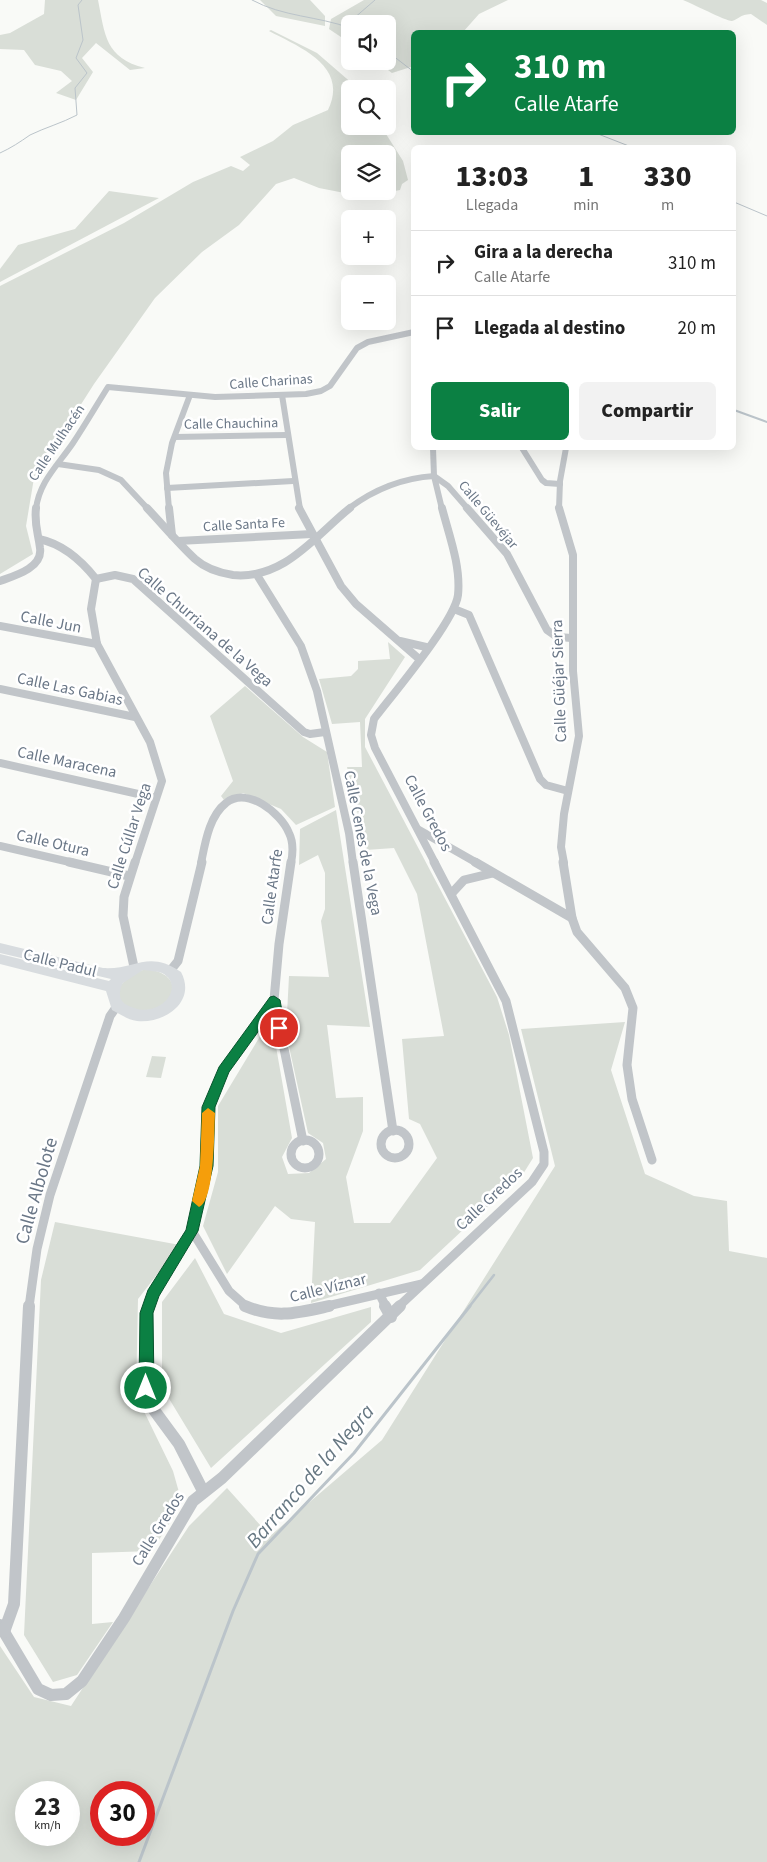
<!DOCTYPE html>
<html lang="es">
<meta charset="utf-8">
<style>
:root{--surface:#fff;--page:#f2f2f2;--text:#222;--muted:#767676;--line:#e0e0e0;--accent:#0b8043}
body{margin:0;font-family:"Source Sans 3",sans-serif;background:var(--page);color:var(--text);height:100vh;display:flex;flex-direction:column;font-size:19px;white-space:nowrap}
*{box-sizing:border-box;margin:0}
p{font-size:16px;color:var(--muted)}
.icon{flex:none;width:28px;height:28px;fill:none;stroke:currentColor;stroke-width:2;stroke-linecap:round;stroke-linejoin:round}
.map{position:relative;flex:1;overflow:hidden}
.drawer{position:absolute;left:411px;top:145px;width:325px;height:305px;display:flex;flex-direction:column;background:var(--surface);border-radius:8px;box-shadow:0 5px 20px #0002}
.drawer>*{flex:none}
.banner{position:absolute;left:411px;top:30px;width:325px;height:105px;border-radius:8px;box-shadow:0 5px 20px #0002;background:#0b8043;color:#fff;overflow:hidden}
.tools{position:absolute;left:341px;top:15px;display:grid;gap:10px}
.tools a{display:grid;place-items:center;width:55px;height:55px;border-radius:8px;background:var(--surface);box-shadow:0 5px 20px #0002;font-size:25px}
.speed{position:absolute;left:15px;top:1781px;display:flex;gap:10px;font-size:25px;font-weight:700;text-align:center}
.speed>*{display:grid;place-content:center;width:65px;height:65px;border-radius:50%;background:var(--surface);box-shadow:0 5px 20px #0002;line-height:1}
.speed small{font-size:12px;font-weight:400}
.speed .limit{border:8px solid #d22;background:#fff;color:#111}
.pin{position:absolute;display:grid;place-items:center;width:42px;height:42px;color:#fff;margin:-21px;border:2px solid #fff;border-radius:50%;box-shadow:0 1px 5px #0007}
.me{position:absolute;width:55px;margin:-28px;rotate:0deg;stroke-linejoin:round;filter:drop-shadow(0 0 4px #0008)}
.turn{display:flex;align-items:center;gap:18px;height:105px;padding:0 20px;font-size:22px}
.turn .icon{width:65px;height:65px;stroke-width:2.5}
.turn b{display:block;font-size:35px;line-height:42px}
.eta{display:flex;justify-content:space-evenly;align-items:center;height:85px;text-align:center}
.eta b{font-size:30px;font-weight:800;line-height:35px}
.cta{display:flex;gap:10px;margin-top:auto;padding:10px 20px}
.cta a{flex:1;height:58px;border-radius:8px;background:var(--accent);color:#fff;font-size:20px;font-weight:800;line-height:58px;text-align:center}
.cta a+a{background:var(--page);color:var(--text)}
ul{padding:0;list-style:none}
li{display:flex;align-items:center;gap:15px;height:65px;padding:0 20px;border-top:1px solid var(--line)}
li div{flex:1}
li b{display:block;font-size:19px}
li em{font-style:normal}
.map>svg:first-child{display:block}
.green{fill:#d9ded7;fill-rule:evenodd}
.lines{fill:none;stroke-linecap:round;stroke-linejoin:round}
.stream-far3{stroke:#bbc4ca;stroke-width:1}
.stream-far2{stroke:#bbc4ca;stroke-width:2}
.stream-far1{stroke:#bbc4ca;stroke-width:2.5}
.stream{stroke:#bbc4ca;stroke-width:3}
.street-far3{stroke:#c1c5c9;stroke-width:6}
.street-far2{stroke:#c1c5c9;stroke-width:8}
.street-far1{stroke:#c1c5c9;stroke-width:9}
.street{stroke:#c1c5c9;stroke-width:12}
.secondary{fill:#d8dcdf;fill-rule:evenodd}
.route{fill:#0b8043;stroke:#07532c}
.slow{fill:#f59e0b}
.labels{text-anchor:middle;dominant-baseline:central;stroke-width:5;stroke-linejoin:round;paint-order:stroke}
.far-street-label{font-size:14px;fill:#6a7787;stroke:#fff}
.street-label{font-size:16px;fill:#6a7787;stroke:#fff}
.near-street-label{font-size:19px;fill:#6a7787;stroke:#fff}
.near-water-label{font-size:21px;font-style:italic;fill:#667782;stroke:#fff}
</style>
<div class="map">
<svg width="767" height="1862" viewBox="0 0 767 1862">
<rect width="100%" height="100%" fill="#f9faf7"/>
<g class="green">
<path d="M45,0H98C105,35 105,58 145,68L130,70L96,43L82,58L93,72L76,100L56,93L72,81L61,71L35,65L24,50L0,49V35L10,33L44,14Z"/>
<polygon points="260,0 310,0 325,16 325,26 276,16"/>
<polygon points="364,0 508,0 479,14 463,32 414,32 414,66 392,73 376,61 388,61 388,24 350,24 350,43 329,29 331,19"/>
<path d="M683,0H761L767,3V25L751,14C739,15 741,18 732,21C728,22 691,3 683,0Z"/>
<path d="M271,30L317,53L354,85L357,89H350V126H381L403,161L408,180L402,184L400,190L365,197L319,188L294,178L276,184L239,225L202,252L155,298L94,384L34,478L26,526L33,554L0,574V286L124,223L193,182L231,166L243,171L250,165L240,157L273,141L293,125L328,110C349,66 301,48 269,31ZM350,154H388V191H350Z"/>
<polygon points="109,191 159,198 0,282 0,269 18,245 75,229"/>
<polygon points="388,642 405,657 365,719 365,747 497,997 509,1035 533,1158 523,1174 420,1270 311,1303 315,1222 291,1219 275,1206 227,1274 203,1226 218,1172 218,1106 271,1018 292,1138 282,1157 288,1174 309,1173 326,1159 323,1143 308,1133 286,1033 289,976 329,977 321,921 325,909 325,873 318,855 299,865 300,829 336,810 370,1027 327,1025 336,1098 363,1097 363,1131 346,1177 354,1223 390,1223 437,1158 420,1124 409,1119 402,1039 444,1036 417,894 394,848 366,850 347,767 362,767 360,722 332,724 319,679 351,676 358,669 358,661 390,659"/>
<polygon points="245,686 303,737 327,752 335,807 296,825 281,809 243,793 224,800 221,796 233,781 210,716"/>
<path d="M146,969C199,976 162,1025 129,1008C102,994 130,973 146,969Z"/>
<path d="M625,1022L611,1070L645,1174L694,1196L727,1201L729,1251L767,1258V1862H0V1646L34,1697L71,1706L189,1526L227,1488L270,1536L382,1440L555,1166L521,1029ZM26,1792H69V1835H26ZM101,1792H144V1835H101Z"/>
<polygon points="152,1056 166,1057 161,1078 146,1077"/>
<polygon points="55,1222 180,1245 138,1299 136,1395 173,1471 182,1503 152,1551 92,1553 92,1624 113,1622 77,1675 53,1682 24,1635 41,1280"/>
<polygon points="195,1258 224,1314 281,1333 371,1307 371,1322 211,1468 162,1387 162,1302"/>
</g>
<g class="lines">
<g class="stream-far3">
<path d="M252,0C283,17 318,16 350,28"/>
<polyline points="361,24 353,19 375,0"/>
<polyline points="388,52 414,72"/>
<polyline points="593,132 634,148"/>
<path d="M0,153C11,148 20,142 30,135C44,128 62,123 77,115L75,88L87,73L76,58L83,40L78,5L82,0"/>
<polyline points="734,202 767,216"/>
</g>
<polyline class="stream-far2" points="734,410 767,422"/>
<polyline class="stream-far1" points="469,1307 494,1275"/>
<polyline class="stream" points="139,1862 233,1611 258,1554 354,1453 470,1306"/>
<g class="street-far3">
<polyline points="282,395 300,509"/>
<polyline points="175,437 287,435"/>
<polyline points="433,448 434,476 442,509"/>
<polyline points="522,448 542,480 546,483 560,484"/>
<polyline points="58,464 99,470 121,480 148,509"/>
<polyline points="167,488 293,481"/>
<path d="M36,509C39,482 58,465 73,443C85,425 96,406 108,387L215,397L306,394L321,391L330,386L357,348L368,342L414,332"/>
<polyline points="169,509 166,473 172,443 190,395"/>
<path d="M348,509C373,490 403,478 434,476L448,486L468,509"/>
<polyline points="559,509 560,481 566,448"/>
</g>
<g class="street-far2">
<path d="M147,508C163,525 178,543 195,559C205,568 220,573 233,575C284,580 315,536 350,508"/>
<polyline points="169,508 172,535"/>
<polyline points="299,508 341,586 356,604 418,658"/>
<polyline points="467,508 507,554 547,630 557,637 572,638"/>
<polyline points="559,508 573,555 573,671 579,736 564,814 561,847 564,863"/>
<path d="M39,539C63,544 81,560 96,579"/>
<polyline points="178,541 312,534"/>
<polyline points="257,575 301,646 317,691 349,833 353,863"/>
<polyline points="96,579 91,609 97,644 150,742 162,781 135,863"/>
<polyline points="96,579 115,575 133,579 304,732 310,734 325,732"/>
<path d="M0,581C14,576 43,568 40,548C38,532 34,524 36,508"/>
<polyline points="454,609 469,615 540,779 546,785 568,791"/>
<polyline points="0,626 97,644"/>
<polyline points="400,641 426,647"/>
<polyline points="0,689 135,717"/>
<polyline points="0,763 156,798"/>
<polyline points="419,830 477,863"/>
<polyline points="0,846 74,863"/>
<path d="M201,863C205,844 209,816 226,803C247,786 281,813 289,833C294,843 293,853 291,863"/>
<path d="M435,863L375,748L371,735L374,719C393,694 455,621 458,595C461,566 449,535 442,508"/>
</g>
<g class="street-far1">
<polyline points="69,862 129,876"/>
<polyline points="291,862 279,944 274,1000 303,1141"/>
<polyline points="353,862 393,1131"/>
<polyline points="475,862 572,918"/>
<polyline points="563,862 572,918 577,932 625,988 633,1008 627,1065 632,1099 652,1160"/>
<polyline points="452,893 464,880 493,873"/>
<polyline points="134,967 123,916 124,897 135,862"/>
<polyline points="170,971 178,961 202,862"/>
<circle cx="395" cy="1144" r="14"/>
<circle cx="305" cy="1154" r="14"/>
<polyline points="192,1231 229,1291 247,1307"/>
<polyline points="379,1293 386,1307"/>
<polyline points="29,1307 37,1249 50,1195 110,1016 117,1006"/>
<polyline points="148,1307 153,1294 192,1231 206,1166 209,1107 224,1070 274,1000"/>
<polyline points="323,1307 422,1284"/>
<polyline points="398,1307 532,1182 544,1164 544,1152 506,1001 434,862"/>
</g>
<g class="street">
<polyline points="149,1306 146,1313 146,1388 154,1410 179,1444 203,1491"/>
<path d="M245,1306C276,1319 297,1313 329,1306"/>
<polyline points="385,1306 391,1317"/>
<polyline points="0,1625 38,1689 51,1695 66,1694 82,1681 124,1618 193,1501 222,1478 400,1306"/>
<polyline points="4,1632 14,1604 29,1306"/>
</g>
<path class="secondary" d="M0,943L103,968C136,970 148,949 181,972C197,1002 164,1024 137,1021C128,1020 120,1014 112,1010L106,991L0,964V954L109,981L111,979L0,953ZM143,970C149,971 157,971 162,973C188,986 158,1024 125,1004C118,999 119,990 123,983Z"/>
</g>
<polygon class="route" points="274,996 280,1000 285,1028 279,1032 275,1031 271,1014 229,1072 215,1107 213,1166 198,1231 159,1296 153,1313 154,1388 152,1393 146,1395 141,1393 139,1388 140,1313 148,1290 186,1230 200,1166 202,1107 219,1067 270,997"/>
<path class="slow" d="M208,1108L215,1113C214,1130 215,1201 199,1207L192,1201L200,1166L202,1113Z"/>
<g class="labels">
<g class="far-street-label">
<text transform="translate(271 382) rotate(-4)">Calle Charinas</text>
<text transform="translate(231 424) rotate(-1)">Calle Chauchina</text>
<text transform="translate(57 443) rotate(-56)">Calle Mulhacén</text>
<text transform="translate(488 515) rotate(50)">Calle Güevéjar</text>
<text transform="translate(244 525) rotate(-3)">Calle Santa Fe</text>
</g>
<g class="street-label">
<text transform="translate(51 622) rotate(11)">Calle Jun</text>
<text transform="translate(205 627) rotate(41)">Calle Churriana de la Vega</text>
<text transform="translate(559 681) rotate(-92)">Calle Güéjar Sierra</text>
<text transform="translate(70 689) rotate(12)">Calle Las Gabias</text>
<text transform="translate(67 762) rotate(12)">Calle Maracena</text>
<text transform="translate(428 813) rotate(62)">Calle Gredos</text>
<text transform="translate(129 836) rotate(-72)">Calle Cúllar Vega</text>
<text transform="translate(53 843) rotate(13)">Calle Otura</text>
<text transform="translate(363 843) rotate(79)">Calle Cenes de la Vega</text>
<text transform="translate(272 887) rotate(-82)">Calle Atarfe</text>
<text transform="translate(60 963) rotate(14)">Calle Padul</text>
<text transform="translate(489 1199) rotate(-43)">Calle Gredos</text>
<text transform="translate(328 1288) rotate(-14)">Calle Víznar</text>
<text transform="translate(158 1529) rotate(-58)">Calle Gredos</text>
</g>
<g class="near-street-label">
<text transform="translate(37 1191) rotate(-74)">Calle Albolote</text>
</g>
<g class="near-water-label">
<text transform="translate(310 1476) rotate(-49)">Barranco de la Negra</text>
</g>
</g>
</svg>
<div class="tools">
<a><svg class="icon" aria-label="sound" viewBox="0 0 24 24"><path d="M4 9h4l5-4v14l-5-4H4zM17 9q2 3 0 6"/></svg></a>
<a><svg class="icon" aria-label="search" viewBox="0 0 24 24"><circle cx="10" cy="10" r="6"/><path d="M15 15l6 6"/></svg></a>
<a><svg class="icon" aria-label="layers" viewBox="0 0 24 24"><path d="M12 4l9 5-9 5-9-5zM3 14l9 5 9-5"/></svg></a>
<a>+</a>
<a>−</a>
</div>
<div class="speed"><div>23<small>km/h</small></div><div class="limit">30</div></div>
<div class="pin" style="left:279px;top:1028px;background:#d93025"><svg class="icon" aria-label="arrive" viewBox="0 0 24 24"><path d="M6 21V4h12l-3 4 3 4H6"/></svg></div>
<svg class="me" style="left:146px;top:1388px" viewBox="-20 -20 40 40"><circle r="17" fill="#0b8043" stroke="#fff" stroke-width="3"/><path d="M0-11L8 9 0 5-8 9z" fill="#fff"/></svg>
<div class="banner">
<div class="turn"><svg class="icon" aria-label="right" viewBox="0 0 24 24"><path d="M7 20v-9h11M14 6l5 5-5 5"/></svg><div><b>310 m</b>Calle Atarfe</div></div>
</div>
<section class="drawer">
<div class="eta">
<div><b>13:03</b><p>Llegada</p></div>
<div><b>1</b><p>min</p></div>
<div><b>330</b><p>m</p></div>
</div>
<ul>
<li><svg class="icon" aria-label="right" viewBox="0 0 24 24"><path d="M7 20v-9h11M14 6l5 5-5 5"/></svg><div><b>Gira a la derecha</b><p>Calle Atarfe</p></div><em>310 m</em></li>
<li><svg class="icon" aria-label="arrive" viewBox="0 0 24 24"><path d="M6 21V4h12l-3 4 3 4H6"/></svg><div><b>Llegada al destino</b></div><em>20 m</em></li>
</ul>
<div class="cta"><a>Salir</a><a>Compartir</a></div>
</section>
</div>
